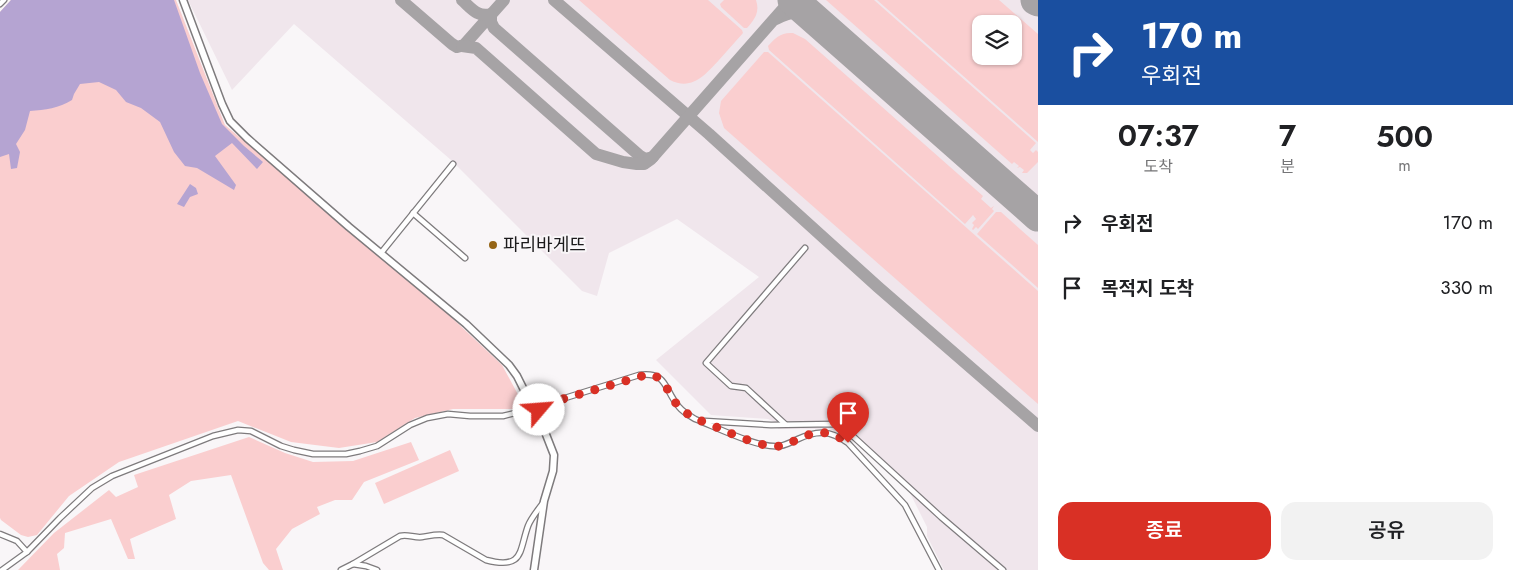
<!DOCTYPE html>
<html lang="ko">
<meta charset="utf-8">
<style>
:root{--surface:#fff;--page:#f2f2f2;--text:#202124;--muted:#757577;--accent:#d93025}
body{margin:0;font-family:Jost,"Noto Sans KR",sans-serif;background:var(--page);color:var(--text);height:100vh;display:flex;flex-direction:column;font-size:19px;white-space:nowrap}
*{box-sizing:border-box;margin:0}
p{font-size:16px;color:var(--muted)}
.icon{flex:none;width:28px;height:28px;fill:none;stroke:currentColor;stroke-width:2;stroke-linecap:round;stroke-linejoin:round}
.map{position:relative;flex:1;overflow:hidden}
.details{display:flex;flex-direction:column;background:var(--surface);width:475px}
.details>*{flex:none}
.banner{background:#1a4fa0;color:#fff;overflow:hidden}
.controls{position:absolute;left:972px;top:15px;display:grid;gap:10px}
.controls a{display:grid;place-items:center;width:50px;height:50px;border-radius:10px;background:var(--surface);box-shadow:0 1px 4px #0004;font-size:25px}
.pin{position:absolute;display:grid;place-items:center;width:42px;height:42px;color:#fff;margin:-51px -21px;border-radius:50% 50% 50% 0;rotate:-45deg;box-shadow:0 0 5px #0007}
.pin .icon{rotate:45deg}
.me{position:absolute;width:55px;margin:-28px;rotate:63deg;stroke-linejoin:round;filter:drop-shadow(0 0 4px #0008)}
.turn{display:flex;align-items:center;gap:18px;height:105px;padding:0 20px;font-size:22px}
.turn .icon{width:65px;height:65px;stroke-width:2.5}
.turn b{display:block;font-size:35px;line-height:42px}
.eta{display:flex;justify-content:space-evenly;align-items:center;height:85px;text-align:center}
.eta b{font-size:30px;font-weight:600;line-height:35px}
.button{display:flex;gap:10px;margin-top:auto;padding:10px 20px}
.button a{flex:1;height:58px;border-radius:15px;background:var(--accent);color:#fff;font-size:20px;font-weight:600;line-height:58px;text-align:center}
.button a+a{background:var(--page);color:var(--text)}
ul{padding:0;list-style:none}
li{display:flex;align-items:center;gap:15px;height:65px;padding:0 20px}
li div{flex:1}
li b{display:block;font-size:19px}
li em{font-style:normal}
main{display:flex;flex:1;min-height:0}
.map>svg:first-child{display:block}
.built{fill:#f0e6ec;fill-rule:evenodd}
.green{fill:#facecf;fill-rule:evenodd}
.water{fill:#b5a4d2}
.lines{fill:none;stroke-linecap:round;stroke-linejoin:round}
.taxiway{stroke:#a6a3a5;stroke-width:12}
.runway{stroke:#a6a3a5;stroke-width:31}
.street-casing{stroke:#7e7b7d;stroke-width:7}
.secondary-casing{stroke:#7e7b7d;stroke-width:9}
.street{stroke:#fff;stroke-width:4.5}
.secondary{stroke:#fff;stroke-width:6}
.route{stroke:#d93025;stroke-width:9;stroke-dasharray:0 16.2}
.poi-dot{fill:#956415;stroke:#f9f6f8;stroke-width:2}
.labels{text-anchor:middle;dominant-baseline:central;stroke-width:4;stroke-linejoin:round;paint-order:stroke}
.poi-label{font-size:18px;fill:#1c1b1c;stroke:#f9f6f8;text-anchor:start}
</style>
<main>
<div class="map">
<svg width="1038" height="570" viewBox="0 0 1038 570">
<rect width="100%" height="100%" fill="#f9f6f8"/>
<path class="built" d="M188,0H1038V570H944L927,536V527L910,493L851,437L843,432L825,429H778L775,422L768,419L711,415L656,360L759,277L677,219L609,253L597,296L582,291L451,160L294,24L232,90ZM981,24H1014V56H981Z"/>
<g class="green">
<polygon points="11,0 176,0 225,125 432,299 502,365 521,400 519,409 453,409 415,418 377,442 339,448 291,442 238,421 119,462 69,496 37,535 28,537 21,535 1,520 0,518 0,12"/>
<path d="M579,0H708L742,30L743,33C735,42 727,51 719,60C705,75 692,91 670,80Z"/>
<path d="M724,0H756C760,12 755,19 747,28H744L721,7L720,4Z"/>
<polygon points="826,0 874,0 1036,143 1030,150 1033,153 1036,150 1038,152 1038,162 1027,173 1022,173 1024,170 1020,167 1017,168 1019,166 1014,162 1012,164"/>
<path d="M877,0H999L1038,34V142ZM981,24H1014V56H981Z"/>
<path d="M793,33L805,39L983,196L981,199L991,208L994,206L992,209L994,211L978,229L976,227L973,230L972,229L974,225L972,223L976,219L973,215L965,224L769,50L768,46C775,38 781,32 793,33Z"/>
<polygon points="764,52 768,52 1038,291 1038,404 724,128 719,113 721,101"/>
<polygon points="996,212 1001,212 1038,245 1038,288 977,234"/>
<polygon points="249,437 285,453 313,462 353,461 411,442 419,460 364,482 352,500 335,500 317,507 320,514 292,529 276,549 283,570 269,570 263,563 231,475 191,481 169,495 176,519 130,539 135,559 128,559 111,519 65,533 64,548 57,554 60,570 18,570 54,533 109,490 116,497 138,487 134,475"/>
<polygon points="450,450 459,471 384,504 375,483"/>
</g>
<g class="water">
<path d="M11,0H174L200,73L222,124L244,146L263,162L257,169L232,143L215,156L236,185L234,190L197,168L185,166L174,152L160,122L141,108L126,102L116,90L99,82L80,84L74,94L72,100C59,108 45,110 30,111L25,130L16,144L20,152L17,168L11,169L9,154L0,157V12Z"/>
<polygon points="190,184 196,188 198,194 190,197 184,207 177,204"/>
</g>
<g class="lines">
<g class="taxiway">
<polyline points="401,0 452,44 457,47 464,45 504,0"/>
<path d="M462,0C471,8 478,18 491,14V22L494,28L640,156L645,159L653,157"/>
<polyline points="554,0 709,134 878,287 1038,426"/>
<polyline points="805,0 812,17"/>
<path d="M776,19C787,13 801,9 812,17"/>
<polyline points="462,46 476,48 596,154 623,162 637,164 644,164 651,159 791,0"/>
</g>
<g class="runway">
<polyline points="793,0 1038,216"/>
<polyline points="1036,0 1038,1"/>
</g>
<defs>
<g id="street">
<polyline points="0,4 4,0"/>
<polyline points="413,213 465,258"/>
<polyline points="381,253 453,164"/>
<path d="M538,404L549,403L639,375C668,371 664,390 679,407C683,412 690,416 695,419C716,427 759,449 780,446C786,445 792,442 798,439C817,430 830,430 848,443L905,505L939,570"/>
<polyline points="705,421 771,425 833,424 844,428 941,517 1003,570"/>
<polyline points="785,424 746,388 731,386 706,363 805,248"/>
<polyline points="0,534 17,541 27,552 60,518 92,488 112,476 213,436 238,430 251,431 281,446 294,450 313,454 346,454 360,451 377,446 410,425 427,418 448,414 470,416 503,416 523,411"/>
<path d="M353,564L400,536C408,534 414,538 422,537C429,536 436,534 443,535L486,560C524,570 519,551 528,526C531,518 538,510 543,503"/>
<polyline points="2,570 27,552"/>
<polyline points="341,570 353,564 366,566 377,570"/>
</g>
<g id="secondary">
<polyline points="183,0 222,104 230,121 247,138 349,227 466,324 509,365 517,376 529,400"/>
<circle cx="531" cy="408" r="8"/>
<polyline points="534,416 545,432 554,455 553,471 544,501 534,570"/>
</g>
</defs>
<use href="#street" class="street-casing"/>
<use href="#secondary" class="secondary-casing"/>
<use href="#street" class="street"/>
<use href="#secondary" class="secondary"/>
</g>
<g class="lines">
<path class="route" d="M539,410L538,404L549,403L649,374C666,377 668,395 679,407C683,412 690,415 696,419C717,426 759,449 780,446C786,445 792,442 798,439C818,430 830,430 848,443"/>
</g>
<circle class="poi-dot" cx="493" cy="245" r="5"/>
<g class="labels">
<g class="poi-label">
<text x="503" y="245">파리바게뜨</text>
</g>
</g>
</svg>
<div class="controls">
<a><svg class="icon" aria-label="layers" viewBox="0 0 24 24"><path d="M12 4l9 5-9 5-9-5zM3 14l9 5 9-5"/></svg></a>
</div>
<div class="pin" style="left:848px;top:443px;background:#d93025"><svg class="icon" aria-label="arrive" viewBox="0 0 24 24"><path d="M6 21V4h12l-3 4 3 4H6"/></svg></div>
<svg class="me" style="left:539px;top:410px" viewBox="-20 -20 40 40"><circle r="19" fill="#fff"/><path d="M0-13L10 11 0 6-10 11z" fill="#d93025"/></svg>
</div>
<section class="details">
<div class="banner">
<div class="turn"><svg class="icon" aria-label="right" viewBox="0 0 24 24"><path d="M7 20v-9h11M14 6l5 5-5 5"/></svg><div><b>170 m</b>우회전</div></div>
</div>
<div class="eta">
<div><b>07:37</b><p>도착</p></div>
<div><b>7</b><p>분</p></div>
<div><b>500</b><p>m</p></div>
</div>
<ul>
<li><svg class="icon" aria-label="right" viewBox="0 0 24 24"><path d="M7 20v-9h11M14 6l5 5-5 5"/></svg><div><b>우회전</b></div><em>170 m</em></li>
<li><svg class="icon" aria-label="arrive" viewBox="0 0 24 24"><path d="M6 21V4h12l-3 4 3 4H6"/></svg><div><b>목적지 도착</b></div><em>330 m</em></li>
</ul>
<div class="button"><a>종료</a><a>공유</a></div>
</section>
</main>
